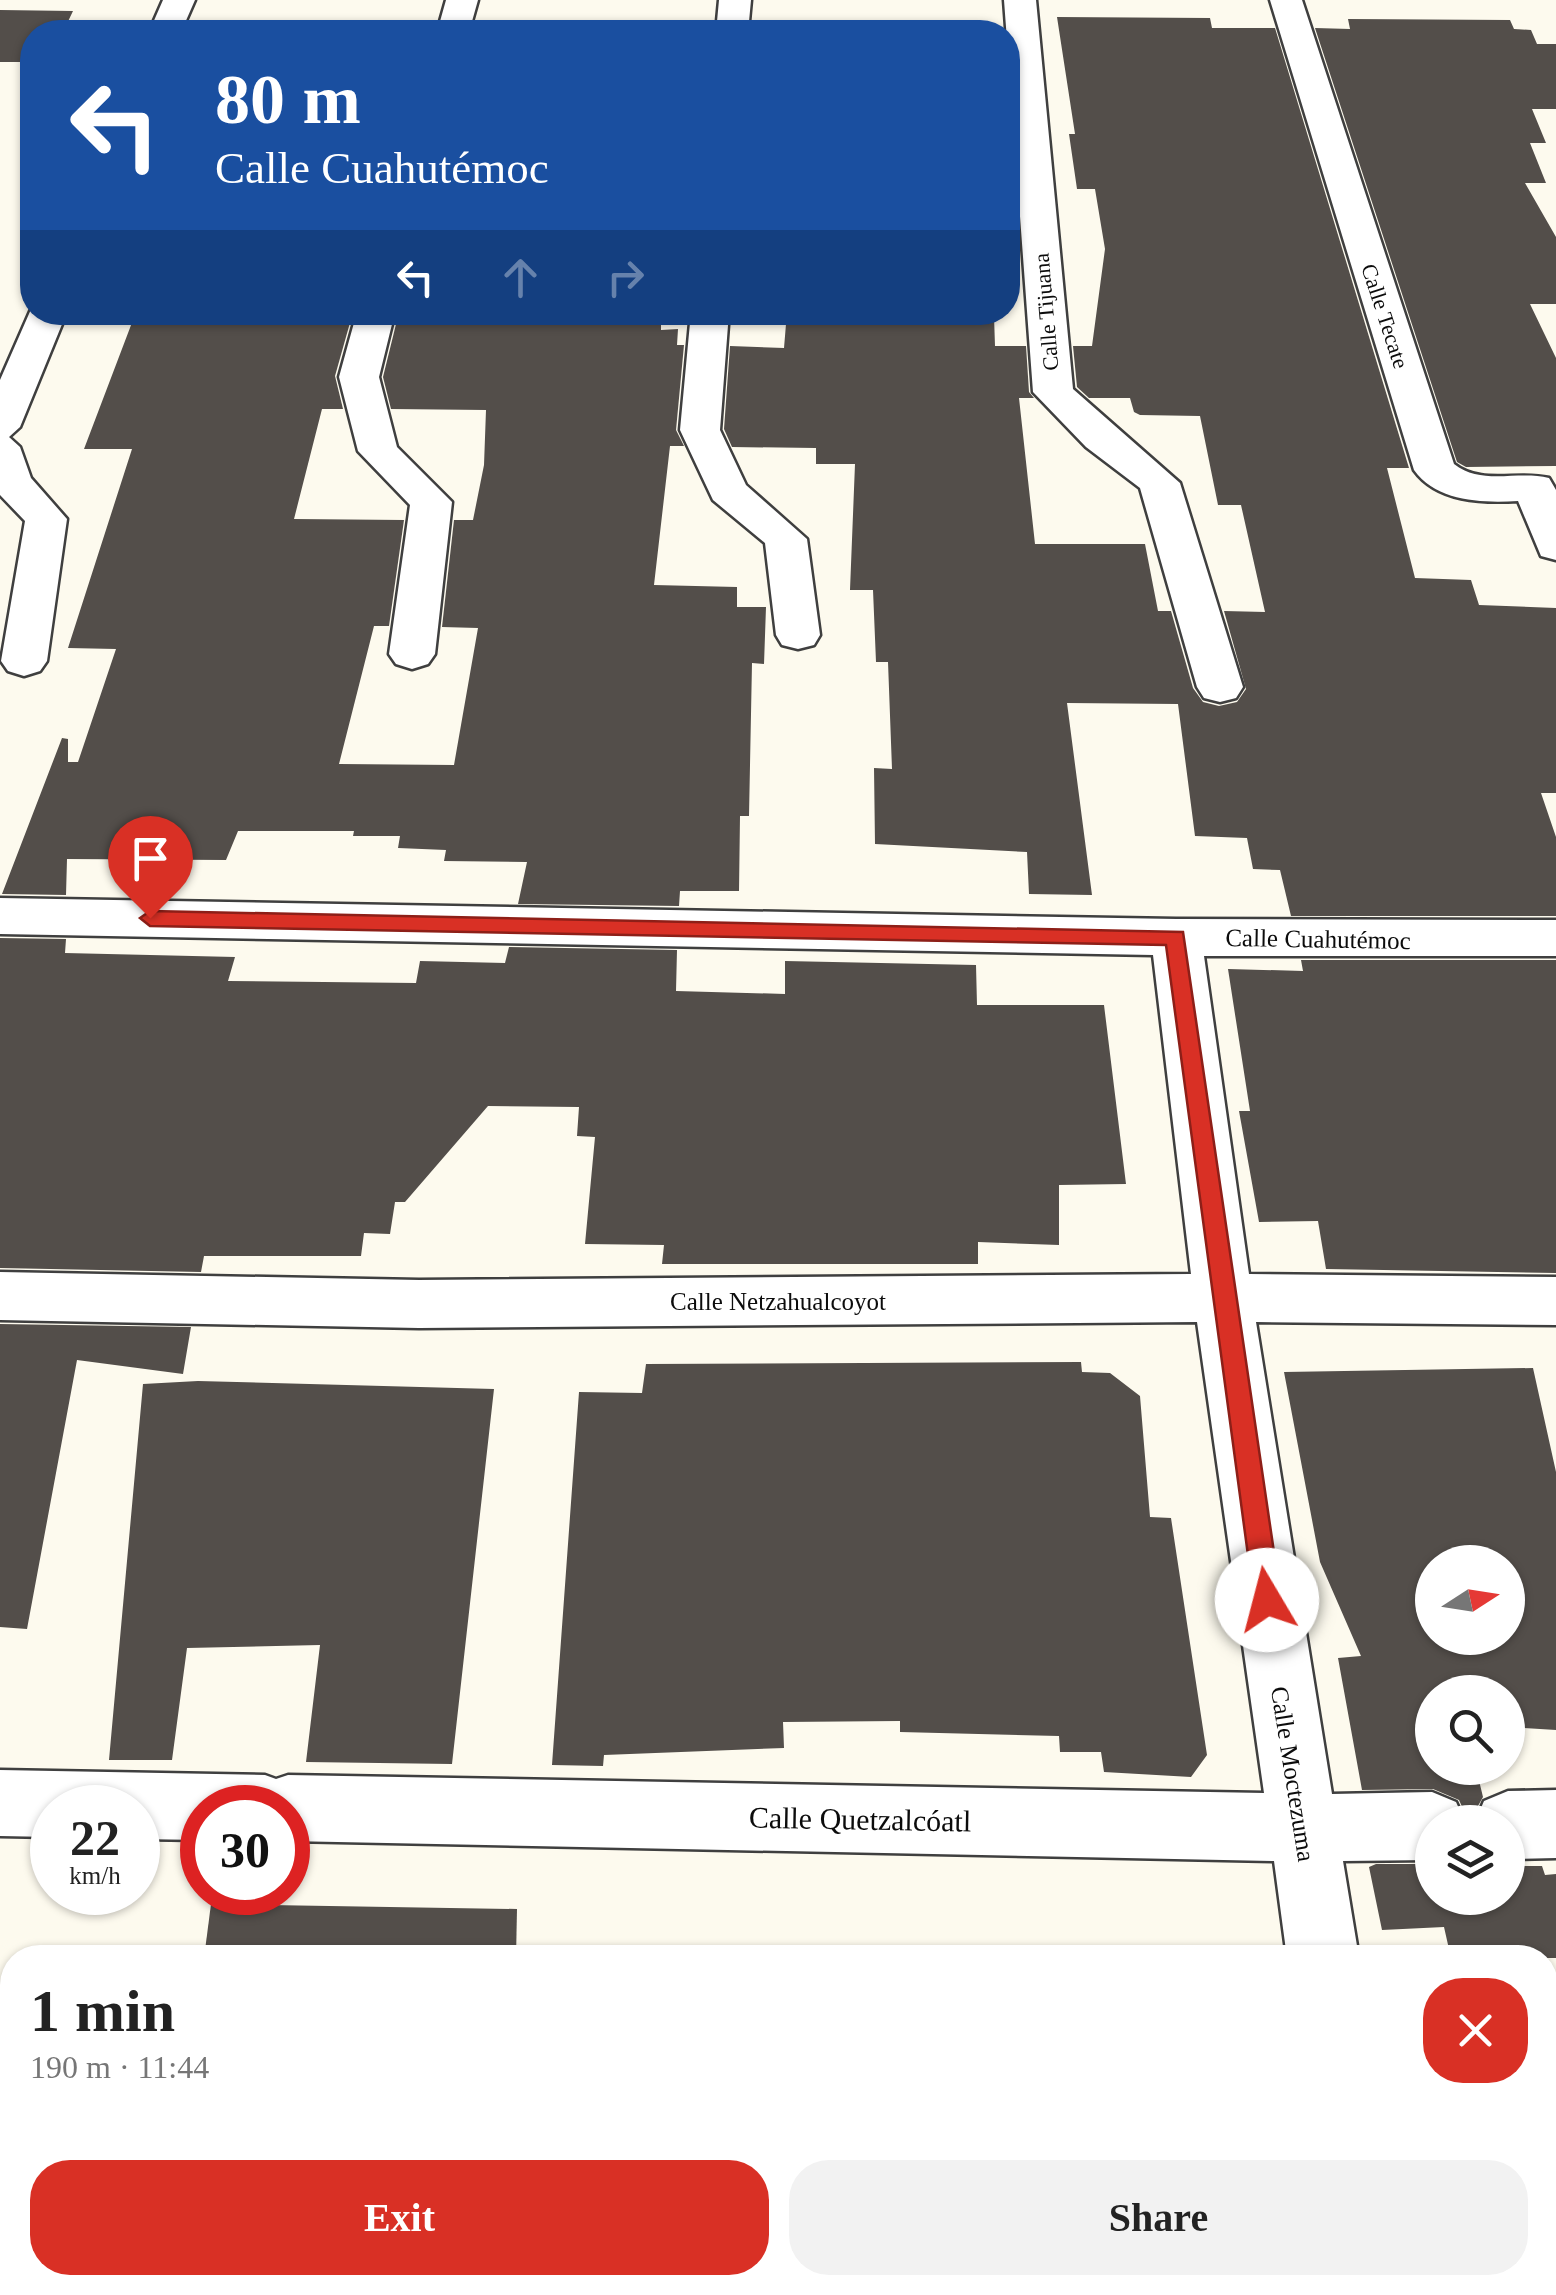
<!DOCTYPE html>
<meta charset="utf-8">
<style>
:root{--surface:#fff;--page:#f2f2f2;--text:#222;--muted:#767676;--accent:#d93025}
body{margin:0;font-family:Georgia,serif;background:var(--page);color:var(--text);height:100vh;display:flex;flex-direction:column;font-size:38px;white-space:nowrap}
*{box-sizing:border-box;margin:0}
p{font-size:32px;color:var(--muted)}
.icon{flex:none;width:55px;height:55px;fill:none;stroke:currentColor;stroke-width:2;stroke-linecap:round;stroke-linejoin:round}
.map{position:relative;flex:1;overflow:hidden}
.side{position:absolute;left:0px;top:1945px;width:1558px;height:350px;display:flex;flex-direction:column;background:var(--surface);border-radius:40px 40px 0 0;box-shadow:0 2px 8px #0004}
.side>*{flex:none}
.banner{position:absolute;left:20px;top:20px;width:1000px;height:305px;border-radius:40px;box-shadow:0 2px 8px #0004;background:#1a4fa0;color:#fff;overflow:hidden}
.needle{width:65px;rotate:78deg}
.tools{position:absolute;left:1415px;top:1545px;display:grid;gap:20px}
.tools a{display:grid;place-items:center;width:110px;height:110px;border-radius:50%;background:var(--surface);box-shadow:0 2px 8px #0004;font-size:50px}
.speed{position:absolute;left:30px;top:1785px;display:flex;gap:20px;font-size:50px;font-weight:700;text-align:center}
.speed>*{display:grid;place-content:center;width:130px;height:130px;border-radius:50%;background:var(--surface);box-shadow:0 2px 8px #0004;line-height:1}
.speed small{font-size:25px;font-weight:400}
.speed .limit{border:15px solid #d22;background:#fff;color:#111}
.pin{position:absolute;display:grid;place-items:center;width:85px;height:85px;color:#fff;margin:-102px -42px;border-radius:50% 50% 50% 0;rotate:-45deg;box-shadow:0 0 10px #0007}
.pin .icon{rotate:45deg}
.me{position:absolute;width:110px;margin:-55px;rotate:352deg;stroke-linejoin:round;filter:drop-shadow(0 0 8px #0008)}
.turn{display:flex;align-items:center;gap:35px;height:210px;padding:0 30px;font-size:45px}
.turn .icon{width:130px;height:130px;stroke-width:2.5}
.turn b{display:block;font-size:70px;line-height:85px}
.lanes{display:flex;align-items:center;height:95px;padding:0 30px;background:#0003;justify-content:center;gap:50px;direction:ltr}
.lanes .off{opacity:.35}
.round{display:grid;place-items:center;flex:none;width:105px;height:105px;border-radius:40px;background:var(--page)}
.summary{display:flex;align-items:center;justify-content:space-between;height:170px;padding:0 30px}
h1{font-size:60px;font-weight:700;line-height:75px}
.action{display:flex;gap:20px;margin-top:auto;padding:20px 30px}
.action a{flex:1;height:115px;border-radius:40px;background:var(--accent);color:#fff;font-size:40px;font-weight:700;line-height:115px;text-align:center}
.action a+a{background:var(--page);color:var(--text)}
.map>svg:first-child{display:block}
.building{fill:#534e4a;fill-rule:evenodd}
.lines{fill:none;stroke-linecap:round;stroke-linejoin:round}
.minor-casing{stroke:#3f3f3f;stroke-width:5}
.minor{fill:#fff;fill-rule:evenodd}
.route{fill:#d93025;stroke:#8d1f18;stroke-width:2.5}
.labels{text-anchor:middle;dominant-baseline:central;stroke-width:10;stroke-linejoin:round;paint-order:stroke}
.far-street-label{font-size:22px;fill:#0c0c0c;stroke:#fff}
.street-label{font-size:25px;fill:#0c0c0c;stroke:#fff}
.near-street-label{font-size:30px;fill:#0c0c0c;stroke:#fff}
</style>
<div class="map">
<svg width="1556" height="2295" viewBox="0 0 1556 2295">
<rect width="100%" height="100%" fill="#fdfaee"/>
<g class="building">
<polygon points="0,10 73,11 63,32 32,32 32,62 0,62"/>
<polygon points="1057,17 1210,18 1212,28 1275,28 1409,468 1387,468 1415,578 1471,580 1479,605 1556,608 1556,793 1541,793 1556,837 1556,916 1291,916 1280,870 1253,869 1247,838 1195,836 1178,704 1067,703 1092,895 1029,894 1027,852 875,844 874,768 892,769 888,662 876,662 873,590 850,590 855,464 816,464 816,448 732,447 724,429 730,346 784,348 787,312 994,316 995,346 1026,346 1029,392 1034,398 1019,398 1035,544 1145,544 1158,611 1171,611 1193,688 1203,702 1219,706 1237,702 1246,689 1224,611 1265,612 1241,505 1218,505 1200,416 1140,415 1134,412 1130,398 1089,398 1077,387 1073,346 1092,346 1105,249 1095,189 1077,189 1069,134 1075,134"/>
<polygon points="1348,19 1510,20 1514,29 1531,30 1537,44 1556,44 1556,109 1532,109 1546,143 1530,143 1546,183 1525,183 1556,237 1556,304 1530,304 1556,358 1556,466 1466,467 1457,462 1315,28 1350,29"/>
<polygon points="136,312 353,312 335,376 343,409 322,409 294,519 404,520 389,626 374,626 339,764 454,765 478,628 442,627 454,520 473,520 484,465 486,410 391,409 383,377 399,312 656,312 655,322 661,322 661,330 678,329 677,345 684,345 676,430 684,446 670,446 654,585 737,587 737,607 766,607 764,664 752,663 749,816 740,816 739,891 680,891 679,906 518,904 527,862 444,861 446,850 398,848 400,836 353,836 354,831 238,831 226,860 67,859 66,895 2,894 62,738 68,739 68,762 78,762 116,649 68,648 132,449 84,449"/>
<polygon points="0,938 66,939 65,953 235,957 228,981 416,983 420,961 505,963 509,947 677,950 676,991 785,994 785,961 976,965 977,1005 1104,1005 1126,1184 1059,1185 1059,1245 978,1242 978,1264 662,1264 664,1245 585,1244 595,1137 577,1136 579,1107 488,1106 405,1202 395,1202 390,1234 364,1233 361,1256 204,1256 201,1272 0,1268"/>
<polygon points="1301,960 1556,960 1556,1273 1326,1269 1318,1221 1259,1222 1239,1111 1250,1111 1228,969 1303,971"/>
<polygon points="0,1324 191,1327 183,1374 77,1360 27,1629 0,1627"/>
<polygon points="1081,1362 1082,1372 1110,1373 1140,1396 1150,1517 1171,1518 1207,1755 1191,1777 1104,1772 1101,1752 1060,1752 1059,1736 900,1732 900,1721 783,1722 784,1748 604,1755 603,1766 552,1765 579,1392 642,1393 646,1364"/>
<path d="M1533,1368L1556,1472V1730L1508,1727V1692H1432V1768H1476L1483,1797L1469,1822L1459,1800L1433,1789L1362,1790L1338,1658L1361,1656L1320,1562L1284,1372ZM1432,1562H1508V1638H1432Z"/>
<polygon points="198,1381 494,1389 452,1764 306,1762 320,1645 187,1648 172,1760 109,1760 143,1384"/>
<polygon points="1376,1864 1432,1864 1432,1898 1508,1898 1508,1866 1542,1866 1545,1875 1556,1874 1556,1958 1451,1958 1444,1927 1382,1930 1369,1867"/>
<polygon points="211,1904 517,1909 516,1958 204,1958"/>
</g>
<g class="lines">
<defs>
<g id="minor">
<polygon points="163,0 195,0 181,32 149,32"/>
<polygon points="446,0 478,0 469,32 437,32"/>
<polygon points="719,0 751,0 748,32 716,32"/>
<polygon points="1004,0 1036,0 1073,389 1180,483 1243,687 1236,698 1220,702 1204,698 1197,687 1140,488 1086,447 1033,392"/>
<path d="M1270,0H1302L1454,464C1482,486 1517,470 1549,478L1556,490V560L1541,556L1518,501C1482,503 1437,502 1414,470Z"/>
<polygon points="32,307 32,312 67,312 20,427 9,437 20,447 31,478 67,519 47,661 40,671 24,676 8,671 1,661 25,521 0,495 0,380"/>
<polygon points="357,312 395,312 379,377 397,447 452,502 435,654 428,664 412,669 396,664 389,654 410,505 358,451 339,377"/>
<polygon points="691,312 729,312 720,430 746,485 807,539 820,635 814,645 798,649 782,645 776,635 765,543 713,500 680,430"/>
<polygon points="0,898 1176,919 1556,920 1556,956 1204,956 1249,1274 1556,1277 1556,1325 1256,1322 1332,1794 1432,1792 1456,1802 1465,1822 1432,1822 1432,1860 1343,1861 1359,1958 1287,1958 1274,1861 288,1841 288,1808 202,1808 202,1840 138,1839 138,1808 52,1808 52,1837 0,1836 0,1770 265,1775 276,1779 288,1775 1264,1793 1197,1322 419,1328 0,1320 0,1272 419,1280 1191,1274 1153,955 0,934"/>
<polygon points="1556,1790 1556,1858 1508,1859 1508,1822 1475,1822 1484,1801 1508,1791"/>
<polygon points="1341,2282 1419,2282 1421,2295 1343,2295"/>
</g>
</defs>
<use href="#minor" class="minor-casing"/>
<use href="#minor" class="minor"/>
</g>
<polygon class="route" points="150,911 1183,932 1281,1600 1277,1609 1267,1613 1258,1609 1254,1600 1166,945 150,926 140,918"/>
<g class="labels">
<g class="far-street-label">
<text transform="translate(1046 312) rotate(-95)">Calle Tijuana</text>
<text transform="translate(1385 316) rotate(72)">Calle Tecate</text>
</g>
<g class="street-label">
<text transform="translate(1318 939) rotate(1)">Calle Cuahutémoc</text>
<text x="778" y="1301">Calle Netzahualcoyot</text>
<text transform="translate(1293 1774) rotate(81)">Calle Moctezuma</text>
</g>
<g class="near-street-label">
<text transform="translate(860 1819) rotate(1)">Calle Quetzalcóatl</text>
</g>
</g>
</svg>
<div class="tools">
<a><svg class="needle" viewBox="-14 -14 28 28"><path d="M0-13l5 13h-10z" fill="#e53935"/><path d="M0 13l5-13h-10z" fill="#767676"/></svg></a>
<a><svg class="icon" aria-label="search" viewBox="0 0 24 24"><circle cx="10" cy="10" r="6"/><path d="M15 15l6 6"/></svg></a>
<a><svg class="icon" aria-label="layers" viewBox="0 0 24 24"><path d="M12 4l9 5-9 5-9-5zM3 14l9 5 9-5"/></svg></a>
</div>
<div class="speed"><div>22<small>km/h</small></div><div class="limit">30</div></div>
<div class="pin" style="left:150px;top:918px;background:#d93025"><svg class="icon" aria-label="arrive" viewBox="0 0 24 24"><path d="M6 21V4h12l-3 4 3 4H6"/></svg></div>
<svg class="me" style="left:1267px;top:1600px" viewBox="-20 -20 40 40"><circle r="19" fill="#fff"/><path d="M0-13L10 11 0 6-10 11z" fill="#d93025"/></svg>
<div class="banner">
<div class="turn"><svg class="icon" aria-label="left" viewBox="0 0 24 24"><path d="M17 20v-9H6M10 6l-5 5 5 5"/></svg><div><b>80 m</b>Calle Cuahutémoc</div></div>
<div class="lanes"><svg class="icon" aria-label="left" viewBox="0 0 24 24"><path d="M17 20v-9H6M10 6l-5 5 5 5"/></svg><svg class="icon off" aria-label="ahead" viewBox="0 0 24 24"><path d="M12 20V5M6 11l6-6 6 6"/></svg><svg class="icon off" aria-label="right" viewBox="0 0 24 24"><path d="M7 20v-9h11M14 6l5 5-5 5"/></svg></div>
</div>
<section class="side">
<div class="summary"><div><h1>1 min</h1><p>190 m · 11:44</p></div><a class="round" style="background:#d93025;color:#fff"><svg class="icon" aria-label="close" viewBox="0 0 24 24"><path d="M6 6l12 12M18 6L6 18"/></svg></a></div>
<div class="action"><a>Exit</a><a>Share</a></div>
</section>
</div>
